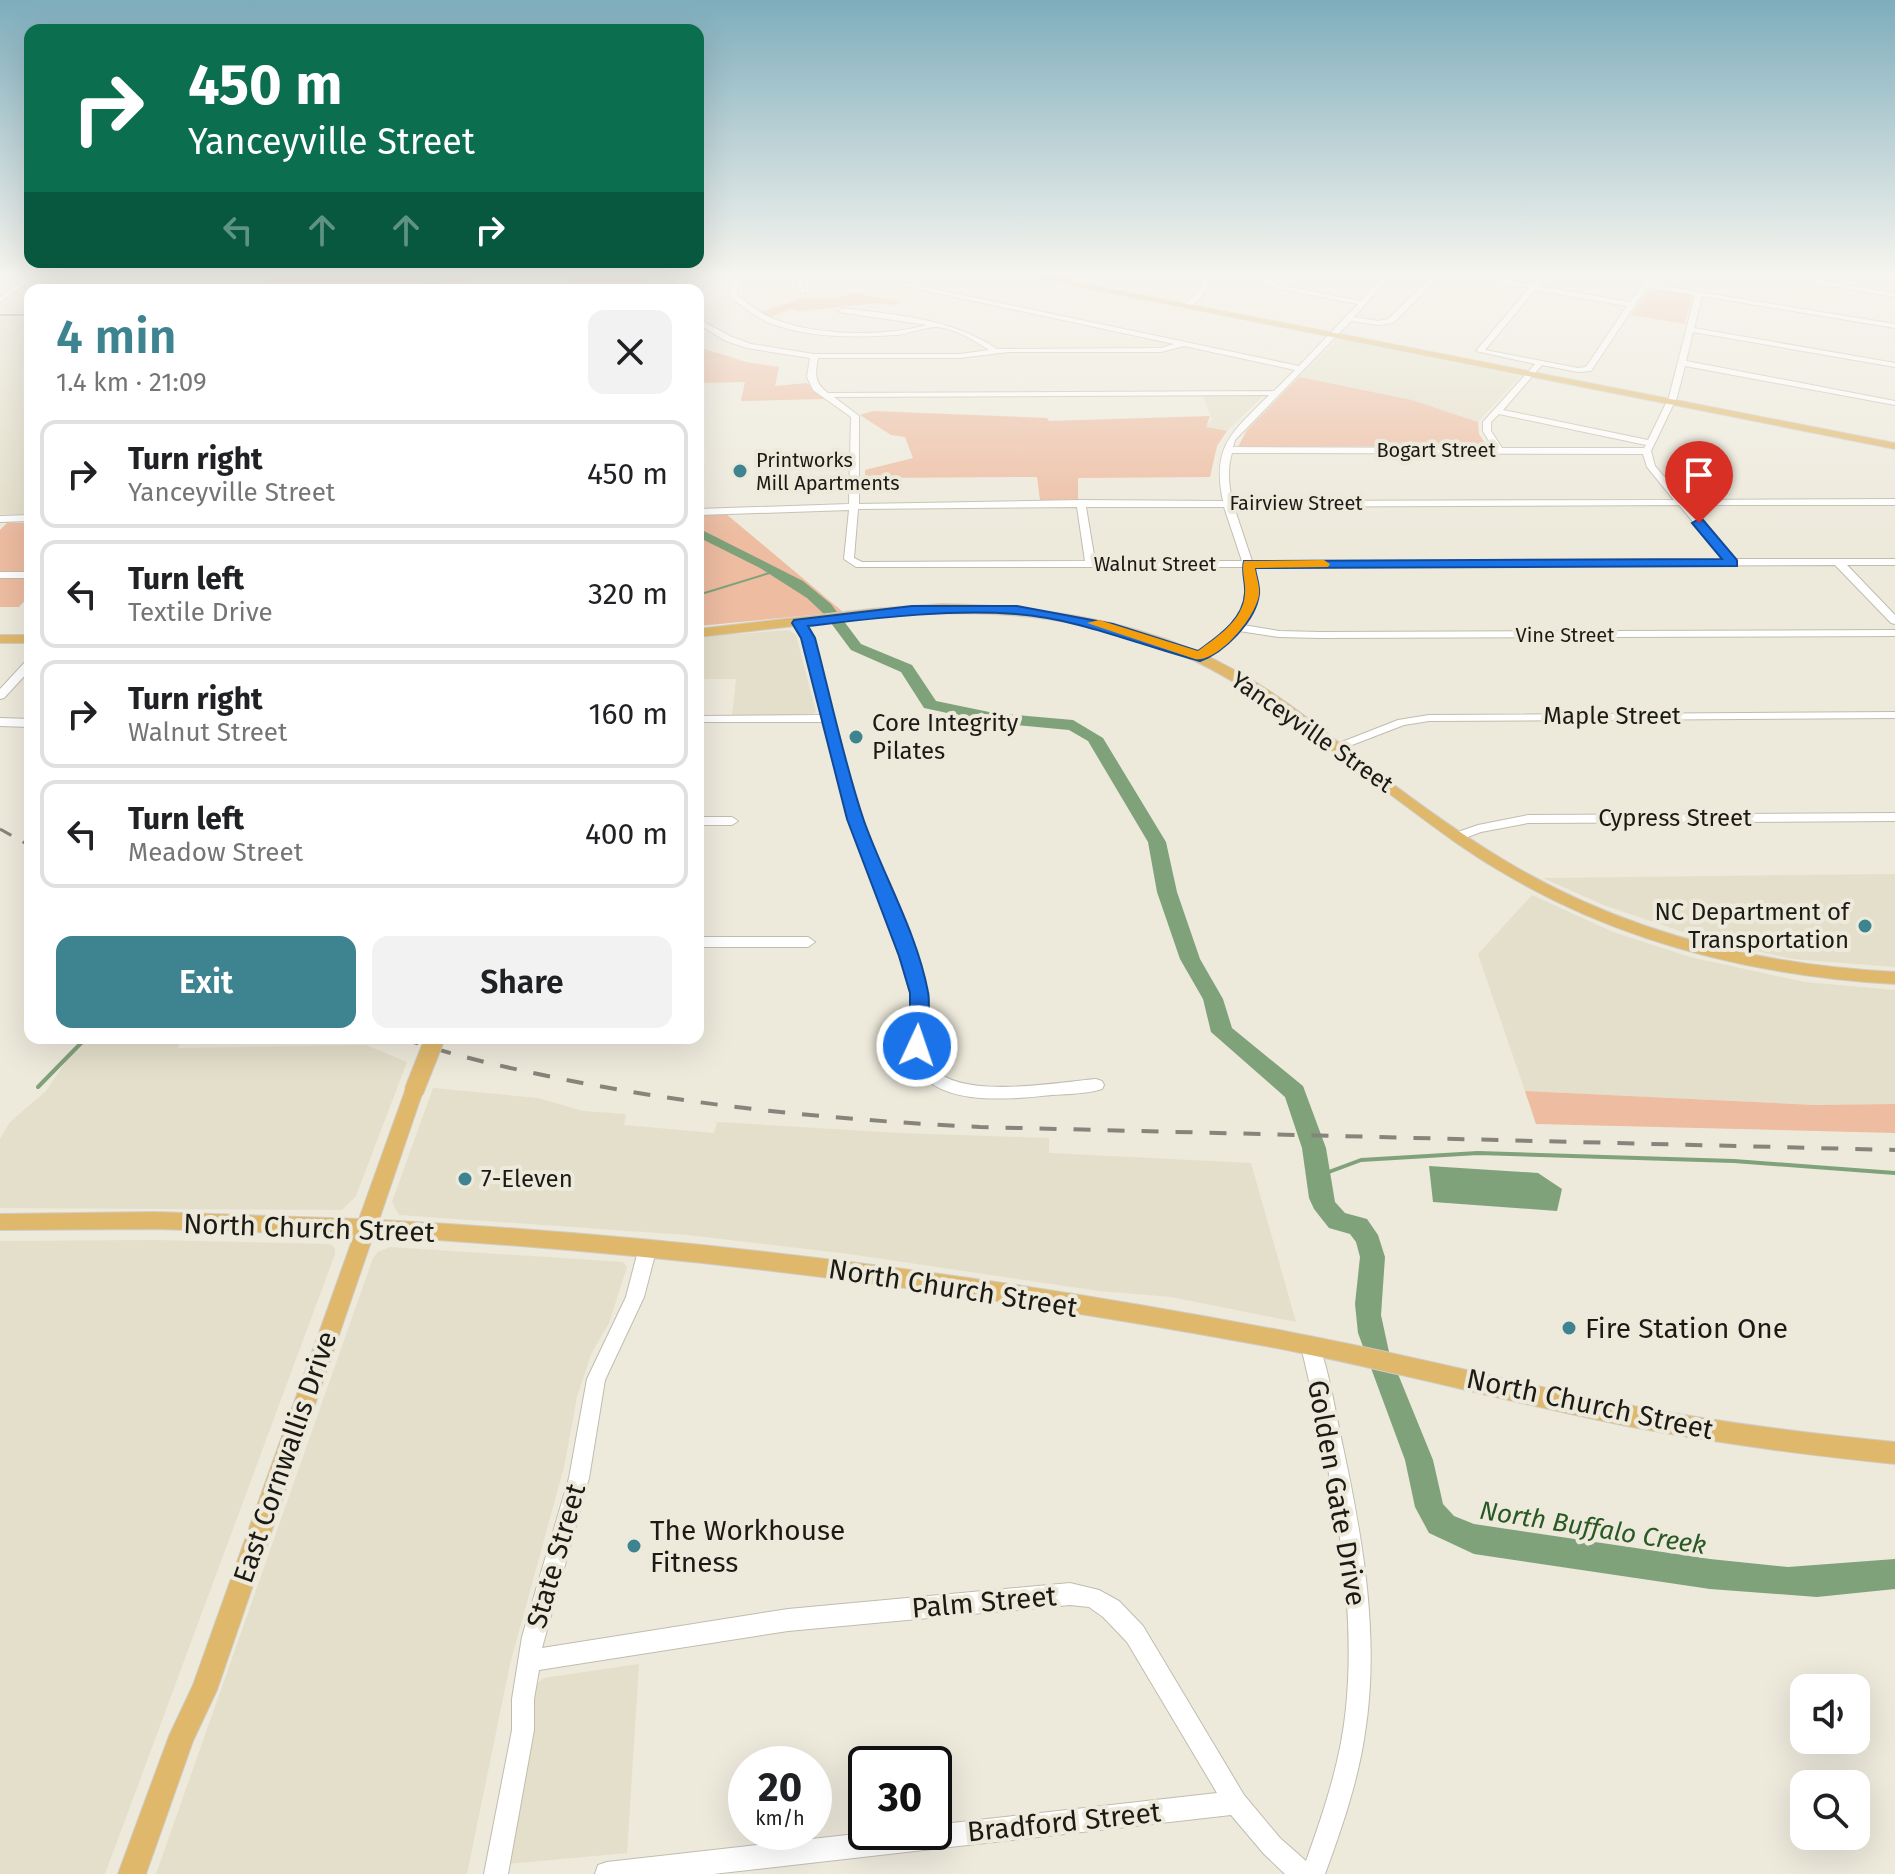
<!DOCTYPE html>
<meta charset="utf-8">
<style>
:root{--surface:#fff;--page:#f2f2f2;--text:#202124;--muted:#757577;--line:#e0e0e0;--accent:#3e8490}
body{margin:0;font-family:"Fira Sans",sans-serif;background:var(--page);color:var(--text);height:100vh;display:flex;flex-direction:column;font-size:30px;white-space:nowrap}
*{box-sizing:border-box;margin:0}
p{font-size:26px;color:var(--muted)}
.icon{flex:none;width:44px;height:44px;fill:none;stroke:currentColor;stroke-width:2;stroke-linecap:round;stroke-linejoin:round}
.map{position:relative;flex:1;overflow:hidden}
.panel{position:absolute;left:24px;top:284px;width:680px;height:760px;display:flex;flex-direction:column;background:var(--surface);border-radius:16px;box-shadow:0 8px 32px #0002}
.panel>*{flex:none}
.guide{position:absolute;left:24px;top:24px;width:680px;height:244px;border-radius:16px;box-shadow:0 8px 32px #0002;background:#0b6e4f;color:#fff;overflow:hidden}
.controls{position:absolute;left:1790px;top:1674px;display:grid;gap:16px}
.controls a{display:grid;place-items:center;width:80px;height:80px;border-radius:16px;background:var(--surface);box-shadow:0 8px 32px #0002;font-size:40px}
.speed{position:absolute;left:728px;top:1746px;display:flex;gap:16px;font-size:40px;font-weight:700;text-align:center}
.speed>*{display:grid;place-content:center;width:104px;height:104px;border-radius:50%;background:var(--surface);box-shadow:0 8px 32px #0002;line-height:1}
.speed small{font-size:20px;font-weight:400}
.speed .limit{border:4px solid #111;border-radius:12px;background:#fff;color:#111}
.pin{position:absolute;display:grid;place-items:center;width:68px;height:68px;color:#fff;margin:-82px -34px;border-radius:50% 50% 50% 0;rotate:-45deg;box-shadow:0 0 8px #0007}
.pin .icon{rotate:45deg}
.me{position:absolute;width:88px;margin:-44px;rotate:3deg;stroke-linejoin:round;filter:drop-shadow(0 0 6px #0008)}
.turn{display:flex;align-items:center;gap:28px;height:168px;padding:0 32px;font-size:36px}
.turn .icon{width:104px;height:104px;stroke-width:2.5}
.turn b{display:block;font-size:56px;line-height:68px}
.lanes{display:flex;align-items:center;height:76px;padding:0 32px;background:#0003;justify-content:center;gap:40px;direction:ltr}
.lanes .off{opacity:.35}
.round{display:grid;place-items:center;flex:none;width:84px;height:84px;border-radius:16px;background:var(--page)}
.head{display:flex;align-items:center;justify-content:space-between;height:136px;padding:0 32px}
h1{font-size:48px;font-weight:600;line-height:60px;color:var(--accent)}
.action{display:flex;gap:16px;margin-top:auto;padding:16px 32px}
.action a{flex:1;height:92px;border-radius:16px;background:var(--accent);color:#fff;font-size:32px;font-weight:600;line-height:92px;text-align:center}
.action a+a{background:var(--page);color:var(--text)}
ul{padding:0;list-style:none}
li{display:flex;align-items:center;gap:24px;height:108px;margin:0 16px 12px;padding:0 16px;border:4px solid var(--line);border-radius:16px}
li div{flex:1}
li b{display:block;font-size:30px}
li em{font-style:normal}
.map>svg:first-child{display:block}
.built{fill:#e4dfca}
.green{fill:#edbca1}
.water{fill:#7fa27a}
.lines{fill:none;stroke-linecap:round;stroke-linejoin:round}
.stream-far1{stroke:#7fa27a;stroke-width:2}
.stream{stroke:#7fa27a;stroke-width:4}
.river{fill:#7fa27a;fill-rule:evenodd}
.minor-casing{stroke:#c0bdaf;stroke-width:2}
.major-casing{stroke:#cdcdcc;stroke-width:2}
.highway-casing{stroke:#cdcdcc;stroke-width:2}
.minor{fill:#fff;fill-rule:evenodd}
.major{fill:#e0b86c;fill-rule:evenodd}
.highway{fill:#cc890a;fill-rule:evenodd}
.rail-far1{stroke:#87847b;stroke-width:3;stroke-dasharray:13 13;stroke-linecap:butt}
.rail{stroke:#87847b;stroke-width:4;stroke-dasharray:17 17;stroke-linecap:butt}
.major-bridge-casing{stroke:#cdcdcc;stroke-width:21;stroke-linecap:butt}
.major-bridge{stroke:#e0b86c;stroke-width:19}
.route{fill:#1a73e8;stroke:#114b97;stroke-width:2}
.slow{fill:#f59e0b}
.poi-dot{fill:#3e8490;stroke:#ede9db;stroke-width:3}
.labels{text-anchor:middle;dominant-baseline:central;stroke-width:8;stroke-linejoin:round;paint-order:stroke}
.far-street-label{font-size:20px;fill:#1b1a15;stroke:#ede9db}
.far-poi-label{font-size:20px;fill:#1b1a15;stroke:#ede9db;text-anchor:start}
.street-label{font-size:24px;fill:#1b1a15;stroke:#ede9db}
.poi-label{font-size:24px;fill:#1b1a15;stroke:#ede9db;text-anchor:start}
.water-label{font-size:26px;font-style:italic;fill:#285823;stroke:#ede9db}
.near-street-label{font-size:28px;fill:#1b1a15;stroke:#ede9db}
.near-poi-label{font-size:28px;fill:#1b1a15;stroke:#ede9db;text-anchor:start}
</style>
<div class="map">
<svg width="1895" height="1874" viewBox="0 0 1895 1874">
<rect width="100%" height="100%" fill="#ede9db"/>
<g class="built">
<rect x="0" y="317" width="30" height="197"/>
<polygon points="1338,339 1520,376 1478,422 1412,400 1299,377"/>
<polygon points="1202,394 1258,394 1262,397 1227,431 1205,427 1212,419"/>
<polygon points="789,630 796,635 816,712 812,715 732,716 736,679 698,679 698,637"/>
<polygon points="1895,874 1895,967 1793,959 1707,940 1606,906 1543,878"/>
<polygon points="1532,895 1613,932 1690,957 1804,982 1895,990 1895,1104 1815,1105 1525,1091 1478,954"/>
<polygon points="82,1038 182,1038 178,1048 366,1045 407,1062 356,1196 342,1210 0,1208 0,1139 10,1122 46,1091"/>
<polygon points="433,1088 538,1098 583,1111 626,1114 624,1125 714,1133 717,1122 900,1133 1049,1138 1049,1153 1251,1163 1296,1322 1171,1297 1099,1291 849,1254 687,1235 399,1215 392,1202"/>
<polygon points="153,1240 330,1244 335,1248 335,1254 105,1874 0,1874 0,1241"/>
<polygon points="390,1247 623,1262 627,1267 609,1323 591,1354 577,1397 564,1467 510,1664 467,1874 156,1874 373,1258 378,1252"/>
<polygon points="639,1664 627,1853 508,1864 536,1685 543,1678"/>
</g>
<g class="green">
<polygon points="270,275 500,275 468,281 456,290 255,290"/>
<polygon points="559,275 654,275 644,290 556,290 573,286"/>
<polygon points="1655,288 1692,296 1685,324 1631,315 1649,289"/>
<polygon points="855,293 899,302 896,305 876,303 800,311 791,309 771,317 761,312 802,298 837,298"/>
<polygon points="698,347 746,362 779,367 775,386 807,383 824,399 741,401 745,382 698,383"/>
<polygon points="1299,377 1412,400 1478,422 1479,434 1487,446 1238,447 1247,430"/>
<polygon points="873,411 1047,418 1049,421 1210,416 1206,427 1227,431 1217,446 1210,477 1078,478 1078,501 1040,500 1037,477 865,478 865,470 913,458 905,437 891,435 860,415"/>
<polygon points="698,513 725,513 843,612 698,626"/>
<polygon points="7,523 30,523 30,595 19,607 0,607 0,530"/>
<polygon points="1525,1091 1815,1105 1895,1104 1895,1133 1536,1124"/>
</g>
<polygon class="water" points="1429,1166 1538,1173 1562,1189 1557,1211 1433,1202"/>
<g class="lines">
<g class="stream-far1">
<polyline points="0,315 30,315"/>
<polyline points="698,595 776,571"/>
</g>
<g class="stream">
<polyline points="38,1087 86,1038"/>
<polyline points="1318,1176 1361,1160 1478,1153 1734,1161 1895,1173"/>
</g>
<g class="river">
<polygon points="423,275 434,275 439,279 436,290 426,290 430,282"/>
<polygon points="698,528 803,581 831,604 861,644 912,665 936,701 994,713 1073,720 1103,738 1166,842 1177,892 1200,959 1223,999 1232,1028 1303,1086 1326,1148 1335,1202 1345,1213 1367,1219 1378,1235 1385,1257 1381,1315 1389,1352 1433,1460 1443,1504 1454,1516 1474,1524 1710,1559 1788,1567 1895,1559 1895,1589 1817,1597 1710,1589 1474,1554 1429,1533 1415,1507 1405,1460 1358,1333 1355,1304 1360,1257 1356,1242 1350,1234 1329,1228 1314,1209 1309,1198 1302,1148 1285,1097 1211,1032 1203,999 1180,959 1157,892 1148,842 1088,741 1069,730 994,723 924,708 901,672 851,650 825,615 807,598 760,568 698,537"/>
</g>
<defs>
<g id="minor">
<polygon points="30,275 38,275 0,302 0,297"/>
<polygon points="682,275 689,275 677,290 669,290"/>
<path d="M740,275H747L737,290V295C749,304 760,314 774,319C816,336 884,337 927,325L839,312L842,308C896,315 951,318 997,349L1161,348L1174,344L853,275H868L1299,366L1358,304L1275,288L1267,284L1262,275H1269L1272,282L1279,285L1361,301L1384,275H1391L1354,317L1378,321L1388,319L1434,275H1441L1393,323L1378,325L1351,321L1235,440L1233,447L1493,448L1483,431V422L1535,364L1476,351L1529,288L1463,275H1480L1532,285L1540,275H1547L1539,286L1630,302L1648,275H1655L1650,284L1895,324V328L1702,296L1694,328L1895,363V367L1693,332L1686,361L1895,401V405L1685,366L1677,397L1651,451L1655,466L1684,500L1895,499V505H1689L1735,559H1895V565H1847L1895,615V624L1891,623L1835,565L1254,567C1259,587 1255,608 1243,625L1279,631L1320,632L1895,630V636L1320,638L1279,637L1239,631L1223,645L1200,659L1196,658V654C1228,630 1254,611 1244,567H856L844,559L849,510L698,515V509L849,504L851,417L813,390L807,377L810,358L747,348L726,341L698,324V319L732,337L751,344L814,354H960L989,350C975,341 956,329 938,327C927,326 908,334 896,335C855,338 806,338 767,322C754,316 743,306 731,298L729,290ZM1647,287L1695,295L1669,397L1648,440L1503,410L1542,365L1578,372L1591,371ZM1535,290L1627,306L1586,367L1578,368L1485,350ZM1184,346L1295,370L1274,391L828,393C814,383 815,374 818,358H960L1008,352H1161ZM1269,395C1233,432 1211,445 1223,501L1081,500L859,504V416L834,397ZM1499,414L1646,445L1644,448H1502L1491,431V422ZM1232,453L1643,454L1647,467L1674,500L1232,501C1229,485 1227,469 1232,453ZM1679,505L1725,560L1252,561L1234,507ZM1077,507L1085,561L862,562L854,558L858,509ZM1086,507H1224L1242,561H1095Z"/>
<polygon points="792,275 799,275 806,293 802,293"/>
<path d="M1206,275H1213C1206,290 1199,306 1182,309V305L1198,293Z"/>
<polygon points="1769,275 1788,275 1895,293 1895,297"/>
<polygon points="30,515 30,521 0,522 0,516"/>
<rect x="0" y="572" width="30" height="6"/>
<path d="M799,620L803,621L813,638L855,798L924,986C929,1010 919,1039 929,1061C948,1103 1059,1082 1096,1079L1102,1081L1104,1085L1102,1089C1086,1094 1068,1094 1052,1095C1011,1099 931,1109 913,1060C905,1037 914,1010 910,986L850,821L822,722H698V716L821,715L803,638L794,623Z"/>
<polygon points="30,660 30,670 4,698 0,699 0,689 26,661"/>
<polygon points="1895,712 1895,718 1429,721 1404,725 1339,750 1335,751 1329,747 1398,720 1429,715"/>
<polygon points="0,718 30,719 30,727 0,726"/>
<polygon points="1895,813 1895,821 1528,823 1481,832 1457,841 1451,837 1452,834 1478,825 1528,815"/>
<polygon points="698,817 732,817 738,821 732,825 698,825"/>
<polygon points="698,937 808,937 815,942 808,947 698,947"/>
<path d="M648,1240L654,1242L657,1247L644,1297L605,1380L589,1478L542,1648L788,1609L1070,1583L1099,1590L1119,1601L1143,1626L1244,1795L1280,1838L1306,1861C1324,1811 1341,1760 1346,1708C1358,1586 1328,1464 1301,1346L1303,1340L1310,1338L1317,1340C1329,1368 1336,1416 1343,1447C1363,1540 1380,1638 1365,1733C1358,1781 1342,1828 1325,1874H1285L1264,1854L1231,1815L713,1874H595L598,1865L607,1862L874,1832H934V1825L1217,1793L1127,1642L1103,1617L1089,1607L1070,1605L788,1631L539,1670L534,1699V1730L508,1874H484L512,1730V1699L522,1637L569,1478L587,1379L626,1297L639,1247L642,1242Z"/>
</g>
<g id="major">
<polygon points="1021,275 1039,275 1895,443 1895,449"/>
<path d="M941,604C1043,605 1149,621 1238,672C1282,696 1321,729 1361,760C1408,796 1458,833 1509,863C1627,933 1759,965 1895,972V984C1756,976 1620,943 1500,871C1459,847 1421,817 1383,789C1306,734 1239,672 1148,642C992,590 856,621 698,637V629L871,609Z"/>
<rect x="0" y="635" width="30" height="8"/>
<path d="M414,1084L420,1086L423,1091L379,1220C683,1236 989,1274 1289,1332C1402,1353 1514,1383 1628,1405C1716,1422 1805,1433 1895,1442V1464C1805,1455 1716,1443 1627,1426C1508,1402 1391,1370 1271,1347C975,1292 674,1253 373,1236L217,1690L193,1741L146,1874H118L169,1736L193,1685L354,1235L155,1229L0,1230V1214L155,1212L359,1219L405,1091L408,1086Z"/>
</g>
<polygon id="highway" points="1053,275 1067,275 1070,278 1065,281"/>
</defs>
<use href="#minor" class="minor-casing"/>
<use href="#major" class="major-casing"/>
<use href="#highway" class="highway-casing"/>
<use href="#minor" class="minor"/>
<use href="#major" class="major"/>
<use href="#highway" class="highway"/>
<polyline class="rail-far1" points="0,829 30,846"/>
<path class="rail" d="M402,1038C454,1056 508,1068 562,1079C700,1107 839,1120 980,1127L1895,1150"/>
<defs>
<polyline id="major-bridge" points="414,1091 435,1038"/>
</defs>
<use href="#major-bridge" class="major-bridge-casing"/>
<use href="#major-bridge" class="major-bridge"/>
</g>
<linearGradient id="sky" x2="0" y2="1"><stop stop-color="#7eadbc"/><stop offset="0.51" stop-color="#f7f5ef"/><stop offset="1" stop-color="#f7f5ef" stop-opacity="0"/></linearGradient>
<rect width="1895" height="538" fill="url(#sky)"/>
<path class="route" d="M1699,519L1703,520L1737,560V566L1255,568C1256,576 1260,586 1259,594C1256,621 1224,652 1200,661C1139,645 1080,619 1016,614C946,609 877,618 808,626L815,638C831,699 844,762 864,821C884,877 917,933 928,992C930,1001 928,1046 924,1051H910L905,1031L910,1016V993L899,956L847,819L801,638L792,623L794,620L912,606H1017L1113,624L1198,651C1217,637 1244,620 1245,593C1246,582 1241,572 1244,561L1722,559L1692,523Z"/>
<path class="slow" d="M1324,560L1330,564L1328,567L1255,568C1256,576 1260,586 1259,594C1257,616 1218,663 1195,659L1087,623L1099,620L1198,651C1218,636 1244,620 1245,593C1246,582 1241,571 1244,561Z"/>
<g class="poi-dot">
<circle cx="740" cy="471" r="8"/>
<circle cx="856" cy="737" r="8"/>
<circle cx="1865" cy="926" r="8"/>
<circle cx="465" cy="1179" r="8"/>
<circle cx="1569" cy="1328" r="8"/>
<circle cx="634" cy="1546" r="8"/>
</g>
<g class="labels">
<g class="far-street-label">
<text x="1436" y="450">Bogart Street</text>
<text x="1296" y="503">Fairview Street</text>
<text x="1155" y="564">Walnut Street</text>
<text x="1565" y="635">Vine Street</text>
</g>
<g class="far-poi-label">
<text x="756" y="460">Printworks<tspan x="756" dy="23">Mill Apartments</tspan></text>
</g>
<g class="street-label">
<text x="1612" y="716">Maple Street</text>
<text transform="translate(1312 732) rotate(35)">Yanceyville Street</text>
<text x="1675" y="818">Cypress Street</text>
</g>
<g class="poi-label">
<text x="872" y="723">Core Integrity<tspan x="872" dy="28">Pilates</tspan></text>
<text x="1849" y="912" text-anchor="end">NC Department of<tspan x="1849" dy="28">Transportation</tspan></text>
<text x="481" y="1179">7-Eleven</text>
</g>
<g class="water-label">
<text transform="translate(1593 1528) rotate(9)">North Buffalo Creek</text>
</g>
<g class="near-street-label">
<text transform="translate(309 1228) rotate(2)">North Church Street</text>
<text transform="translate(953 1288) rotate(9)">North Church Street</text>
<text transform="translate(1590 1404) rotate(12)">North Church Street</text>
<text transform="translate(285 1457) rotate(-71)">East Cornwallis Drive</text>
<text transform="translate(1337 1493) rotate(80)">Golden Gate Drive</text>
<text transform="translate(556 1556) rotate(-74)">State Street</text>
<text transform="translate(984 1602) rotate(-5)">Palm Street</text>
<text transform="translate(1064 1822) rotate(-6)">Bradford Street</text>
</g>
<g class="near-poi-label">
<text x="1585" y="1328">Fire Station One</text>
<text x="650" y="1530">The Workhouse<tspan x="650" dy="32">Fitness</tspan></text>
</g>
</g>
</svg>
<div class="controls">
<a><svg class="icon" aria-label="sound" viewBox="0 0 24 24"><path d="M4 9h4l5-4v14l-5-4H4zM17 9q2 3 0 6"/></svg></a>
<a><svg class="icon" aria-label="search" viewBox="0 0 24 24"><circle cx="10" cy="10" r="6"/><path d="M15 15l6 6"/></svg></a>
</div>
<div class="speed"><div>20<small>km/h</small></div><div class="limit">30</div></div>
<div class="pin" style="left:1699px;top:523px;background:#d93025"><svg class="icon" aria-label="arrive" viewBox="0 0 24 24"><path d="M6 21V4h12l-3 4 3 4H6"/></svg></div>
<svg class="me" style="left:917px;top:1046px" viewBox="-20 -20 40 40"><circle r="17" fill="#1a73e8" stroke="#fff" stroke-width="3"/><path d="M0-11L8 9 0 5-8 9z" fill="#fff"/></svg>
<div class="guide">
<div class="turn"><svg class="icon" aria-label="right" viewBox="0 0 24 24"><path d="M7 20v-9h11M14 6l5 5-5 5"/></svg><div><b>450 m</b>Yanceyville Street</div></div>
<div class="lanes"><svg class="icon off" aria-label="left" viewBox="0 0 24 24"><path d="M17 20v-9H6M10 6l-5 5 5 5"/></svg><svg class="icon off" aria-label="ahead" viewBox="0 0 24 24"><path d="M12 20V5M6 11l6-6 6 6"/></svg><svg class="icon off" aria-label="ahead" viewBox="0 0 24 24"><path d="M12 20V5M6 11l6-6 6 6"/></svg><svg class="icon" aria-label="right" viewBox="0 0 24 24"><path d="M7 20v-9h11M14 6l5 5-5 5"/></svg></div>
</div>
<section class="panel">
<div class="head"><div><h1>4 min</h1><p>1.4 km · 21:09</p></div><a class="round"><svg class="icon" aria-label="close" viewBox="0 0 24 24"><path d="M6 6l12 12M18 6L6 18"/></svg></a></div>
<ul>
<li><svg class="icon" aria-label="right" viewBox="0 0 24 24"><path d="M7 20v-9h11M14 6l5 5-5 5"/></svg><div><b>Turn right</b><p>Yanceyville Street</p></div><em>450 m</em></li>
<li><svg class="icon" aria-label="left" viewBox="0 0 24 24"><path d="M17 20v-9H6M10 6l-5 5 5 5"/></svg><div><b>Turn left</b><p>Textile Drive</p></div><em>320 m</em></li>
<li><svg class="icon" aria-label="right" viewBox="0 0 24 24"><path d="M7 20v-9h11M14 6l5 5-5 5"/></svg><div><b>Turn right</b><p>Walnut Street</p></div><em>160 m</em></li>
<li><svg class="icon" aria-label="left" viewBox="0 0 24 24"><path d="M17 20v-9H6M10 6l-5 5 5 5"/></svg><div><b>Turn left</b><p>Meadow Street</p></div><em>400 m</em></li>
</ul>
<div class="action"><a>Exit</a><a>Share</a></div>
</section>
</div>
